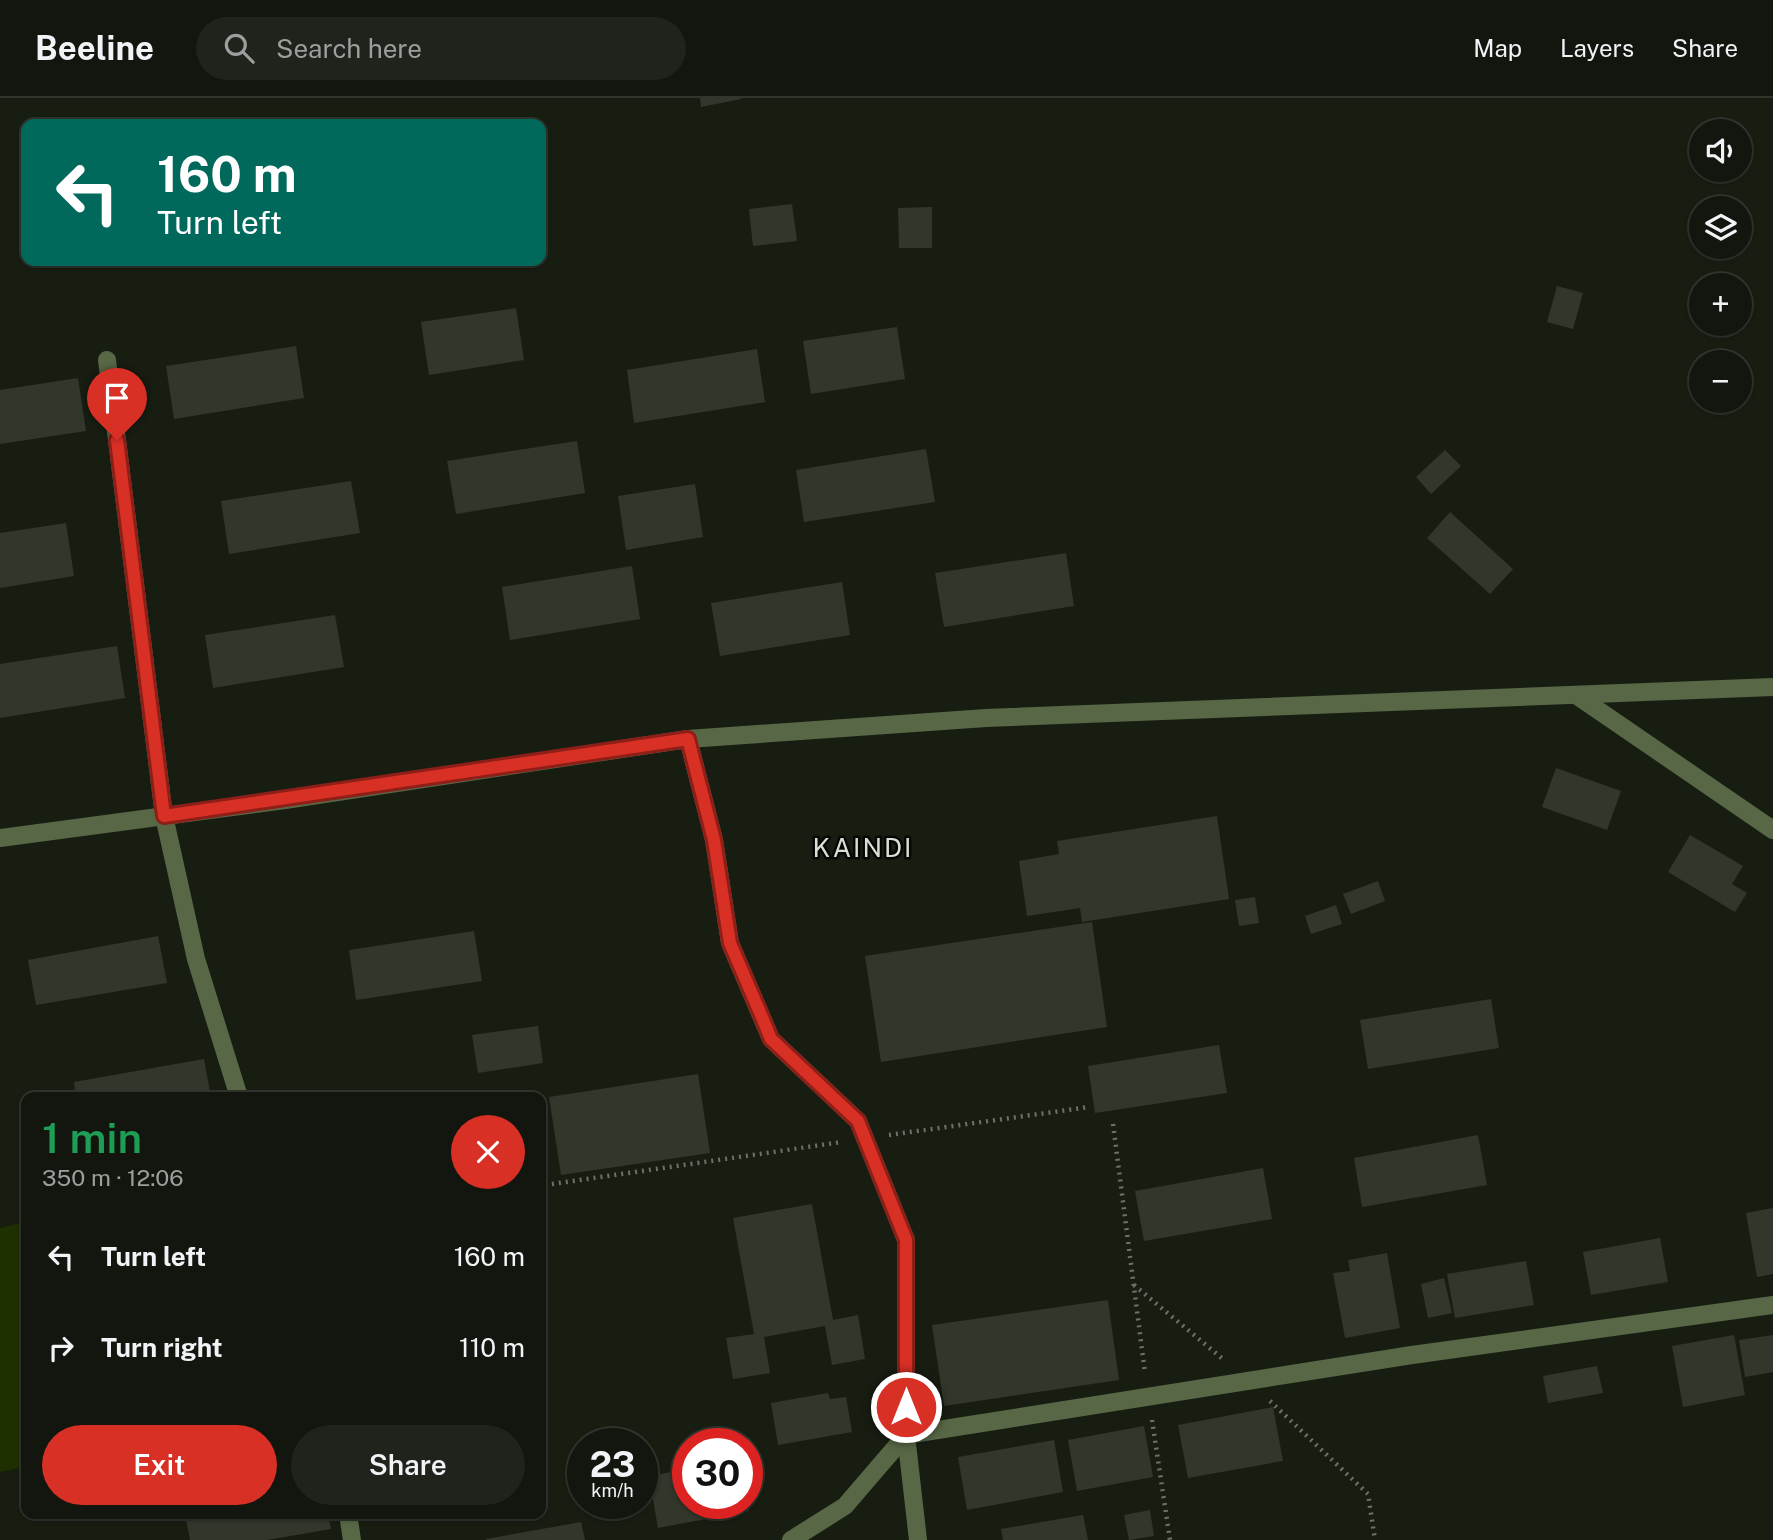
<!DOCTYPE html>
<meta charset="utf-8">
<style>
:root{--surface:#12160e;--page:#1f231c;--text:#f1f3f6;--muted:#9c9f9e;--line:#31352e;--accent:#d93025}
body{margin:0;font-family:"Public Sans",sans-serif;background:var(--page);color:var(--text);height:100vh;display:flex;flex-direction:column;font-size:26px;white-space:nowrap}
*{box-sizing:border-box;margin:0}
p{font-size:23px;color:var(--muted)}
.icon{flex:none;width:38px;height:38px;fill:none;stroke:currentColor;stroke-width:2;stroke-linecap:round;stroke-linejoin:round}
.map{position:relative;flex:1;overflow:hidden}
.drawer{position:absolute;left:21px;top:994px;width:525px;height:427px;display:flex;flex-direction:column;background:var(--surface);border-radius:14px;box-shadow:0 2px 5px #0004,0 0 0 2px var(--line)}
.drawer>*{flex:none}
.banner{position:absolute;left:21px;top:21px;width:525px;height:147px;border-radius:14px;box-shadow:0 2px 5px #0004,0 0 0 2px var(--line);background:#00695c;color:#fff;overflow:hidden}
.buttons{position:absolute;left:1689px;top:21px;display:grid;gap:14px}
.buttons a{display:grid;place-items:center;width:63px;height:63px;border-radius:50%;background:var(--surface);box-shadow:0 2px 5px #0004,0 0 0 2px var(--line);font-size:35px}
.speed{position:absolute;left:567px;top:1330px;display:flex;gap:14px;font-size:35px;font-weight:700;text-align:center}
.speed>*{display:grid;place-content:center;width:91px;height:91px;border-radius:50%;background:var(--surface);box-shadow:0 2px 5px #0004,0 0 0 2px var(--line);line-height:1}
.speed small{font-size:18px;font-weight:400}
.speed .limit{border:10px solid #d22;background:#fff;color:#111}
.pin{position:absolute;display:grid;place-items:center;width:60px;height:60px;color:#fff;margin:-72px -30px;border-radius:50% 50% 50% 0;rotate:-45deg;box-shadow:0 0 7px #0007}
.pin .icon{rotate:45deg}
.me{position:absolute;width:77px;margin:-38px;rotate:0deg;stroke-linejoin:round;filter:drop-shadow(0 0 5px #0008)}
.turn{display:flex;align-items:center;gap:24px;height:147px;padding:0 21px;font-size:32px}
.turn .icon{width:91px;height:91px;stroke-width:2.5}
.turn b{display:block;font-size:49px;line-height:60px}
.round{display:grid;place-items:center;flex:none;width:74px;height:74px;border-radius:37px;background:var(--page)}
.headline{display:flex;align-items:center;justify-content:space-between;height:119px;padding:0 21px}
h1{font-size:42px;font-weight:600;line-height:52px;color:#1e9e55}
.cta{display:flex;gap:14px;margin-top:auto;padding:14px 21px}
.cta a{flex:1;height:80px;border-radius:42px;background:var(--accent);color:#fff;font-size:28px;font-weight:600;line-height:80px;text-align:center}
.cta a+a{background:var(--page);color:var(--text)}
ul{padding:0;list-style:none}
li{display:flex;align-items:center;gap:21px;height:91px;padding:0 21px}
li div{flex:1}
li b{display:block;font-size:26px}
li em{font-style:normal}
header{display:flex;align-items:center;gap:42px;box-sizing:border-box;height:98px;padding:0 35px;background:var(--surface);border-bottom:2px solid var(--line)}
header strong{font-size:33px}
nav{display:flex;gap:38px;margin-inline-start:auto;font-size:24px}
.search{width:490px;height:63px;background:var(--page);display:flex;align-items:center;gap:18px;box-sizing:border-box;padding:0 24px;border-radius:38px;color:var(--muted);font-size:26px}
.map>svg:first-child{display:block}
.grass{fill:#1e2f00}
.building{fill:#32372b}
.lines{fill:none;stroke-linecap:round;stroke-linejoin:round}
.path{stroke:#6d7167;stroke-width:4.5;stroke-dasharray:2 5;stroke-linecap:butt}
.minor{stroke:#586846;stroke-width:18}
.route-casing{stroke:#8d1f18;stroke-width:18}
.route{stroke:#d93025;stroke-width:12}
.labels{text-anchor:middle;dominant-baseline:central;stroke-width:5;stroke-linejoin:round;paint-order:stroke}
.neighbourhood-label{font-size:26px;letter-spacing:2px;fill:#daded6;stroke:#050704}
</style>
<header>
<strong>Beeline</strong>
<div class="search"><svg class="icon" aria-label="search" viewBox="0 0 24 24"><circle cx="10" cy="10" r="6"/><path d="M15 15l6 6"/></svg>Search here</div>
<nav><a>Map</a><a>Layers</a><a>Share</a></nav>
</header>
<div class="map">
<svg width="1773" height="1442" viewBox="0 0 1773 1442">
<rect width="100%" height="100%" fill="#181d12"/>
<polygon class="grass" points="26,1124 26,1369 0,1374 0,1130"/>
<g class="building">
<polygon points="700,0 741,0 741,1 701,9"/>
<polygon points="792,106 797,143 753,148 749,111"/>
<polygon points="932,109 932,150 899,150 898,110"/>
<polygon points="1557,188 1583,195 1573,231 1547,224"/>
<polygon points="516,210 524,262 429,277 421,224"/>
<polygon points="897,229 905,281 811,296 803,243"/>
<polygon points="296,248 304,300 174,321 166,268"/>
<polygon points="757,251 765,304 634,325 627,272"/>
<polygon points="78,280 86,333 0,346 0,292"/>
<polygon points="577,343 585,395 456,416 447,363"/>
<polygon points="926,351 935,404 804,424 796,372"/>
<polygon points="1445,352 1461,368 1431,396 1416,379"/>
<polygon points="351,383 360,435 229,456 221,403"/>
<polygon points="695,386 703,439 626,452 618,398"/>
<polygon points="1450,414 1513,471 1490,496 1427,440"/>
<polygon points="66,425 74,478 0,490 0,435"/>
<polygon points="1066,455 1074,508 944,529 935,475"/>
<polygon points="632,468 640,521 510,542 502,489"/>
<polygon points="842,484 850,537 720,558 711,505"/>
<polygon points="335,517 344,569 213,590 205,537"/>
<polygon points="117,548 125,600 0,620 0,566"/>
<polygon points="1556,670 1621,693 1607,732 1542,709"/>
<polygon points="1217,718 1229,801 1082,824 1080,810 1027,818 1019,763 1059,756 1057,743"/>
<polygon points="1690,737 1743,768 1732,786 1747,795 1735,814 1668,774"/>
<polygon points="1378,783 1385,803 1351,816 1343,796"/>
<polygon points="1255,799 1259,825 1239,828 1235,802"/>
<polygon points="1336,807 1342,826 1311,836 1305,818"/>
<polygon points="1092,824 1107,929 881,964 865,858"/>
<polygon points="474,833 482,883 356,902 349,852"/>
<polygon points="158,838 167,885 36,907 28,862"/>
<polygon points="1491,901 1499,950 1368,971 1360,922"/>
<polygon points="538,928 543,965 478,975 472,937"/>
<polygon points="1219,947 1227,995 1095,1015 1088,968"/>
<polygon points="204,961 211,999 76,999 74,984"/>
<polygon points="698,976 710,1055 561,1077 549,999"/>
<polygon points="1478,1037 1487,1087 1362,1109 1354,1060"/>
<polygon points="1263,1070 1272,1121 1144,1143 1135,1093"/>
<polygon points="812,1106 833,1222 858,1217 865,1261 832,1267 825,1228 764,1239 770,1275 733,1281 726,1240 754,1236 733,1120"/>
<polygon points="1773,1110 1773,1176 1757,1179 1746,1115"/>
<polygon points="1660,1140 1668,1184 1591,1197 1583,1154"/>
<polygon points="1387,1155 1400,1230 1345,1240 1333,1175 1350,1173 1348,1162"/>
<polygon points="1526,1163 1534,1207 1455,1220 1447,1176"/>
<polygon points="1444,1180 1452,1215 1428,1220 1421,1186"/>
<polygon points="1108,1202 1119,1282 944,1308 932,1227"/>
<polygon points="1734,1237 1745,1297 1683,1309 1672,1248"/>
<polygon points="1773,1237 1773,1274 1745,1279 1739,1242"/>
<polygon points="1597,1268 1603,1295 1548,1305 1543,1278"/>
<polygon points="828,1295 830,1301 846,1299 852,1334 778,1347 771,1305"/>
<polygon points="1273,1309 1283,1363 1188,1380 1178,1327"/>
<polygon points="1144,1328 1153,1379 1077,1393 1068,1342"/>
<polygon points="1054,1342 1063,1394 967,1412 958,1359"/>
<polygon points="688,1371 688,1405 748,1405 749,1413 658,1430 649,1378"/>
<polygon points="1150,1412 1154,1438 1129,1442 1124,1417"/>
<polygon points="185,1416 328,1416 331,1431 267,1442 190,1442"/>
<polygon points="1083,1417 1088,1442 1003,1442 1001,1431"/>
<polygon points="581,1424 585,1442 486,1442 486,1441"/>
</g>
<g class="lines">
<g class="path">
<polyline points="1113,1026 1145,1275"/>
<polyline points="889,1037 1089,1009"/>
<polyline points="545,1087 842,1044"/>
<polyline points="1134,1187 1224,1262"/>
<polyline points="1270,1303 1368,1396 1375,1442"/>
<polyline points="1152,1322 1170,1442"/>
</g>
<g class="minor">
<polyline points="107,262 164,718 196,861 239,999"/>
<polyline points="1576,597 1773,732"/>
<polyline points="688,641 714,742 730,845 771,941 858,1023 906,1142 906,1337 1412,1257 1773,1207"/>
<polyline points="0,740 285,702 688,641 986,620 1773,589"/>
<polyline points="906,1337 918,1442"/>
<polyline points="348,1416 352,1442"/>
<polyline points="791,1442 845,1408 906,1337"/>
</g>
</g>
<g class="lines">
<defs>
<polyline id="route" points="117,342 164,718 688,641 714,742 730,845 761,917 771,941 858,1023 906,1142 906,1309"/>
</defs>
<use href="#route" class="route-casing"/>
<use href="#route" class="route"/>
</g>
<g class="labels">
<g class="neighbourhood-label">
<text x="863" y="749">KAINDI</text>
</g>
</g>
</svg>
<div class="buttons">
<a><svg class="icon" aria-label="sound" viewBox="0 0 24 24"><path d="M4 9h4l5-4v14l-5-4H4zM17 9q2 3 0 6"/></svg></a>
<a><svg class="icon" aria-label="layers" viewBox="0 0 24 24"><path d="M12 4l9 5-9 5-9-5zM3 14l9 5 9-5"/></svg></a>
<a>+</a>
<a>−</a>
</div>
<div class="speed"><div>23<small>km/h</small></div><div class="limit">30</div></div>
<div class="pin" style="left:117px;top:342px;background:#d93025"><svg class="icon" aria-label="arrive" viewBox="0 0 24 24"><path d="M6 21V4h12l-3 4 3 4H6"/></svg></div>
<svg class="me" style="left:906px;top:1309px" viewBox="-20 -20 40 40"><circle r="17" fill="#d93025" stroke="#fff" stroke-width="3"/><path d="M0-11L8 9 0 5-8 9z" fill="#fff"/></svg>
<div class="banner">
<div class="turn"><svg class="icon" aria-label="left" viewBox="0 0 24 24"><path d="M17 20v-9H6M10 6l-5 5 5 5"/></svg><div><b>160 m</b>Turn left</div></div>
</div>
<section class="drawer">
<div class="headline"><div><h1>1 min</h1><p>350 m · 12:06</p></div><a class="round" style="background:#d93025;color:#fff"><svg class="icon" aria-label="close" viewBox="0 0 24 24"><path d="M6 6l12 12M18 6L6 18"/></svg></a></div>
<ul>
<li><svg class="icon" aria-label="left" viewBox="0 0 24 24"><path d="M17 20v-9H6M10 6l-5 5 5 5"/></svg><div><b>Turn left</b></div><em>160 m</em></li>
<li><svg class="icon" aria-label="right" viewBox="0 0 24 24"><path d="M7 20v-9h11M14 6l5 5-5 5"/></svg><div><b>Turn right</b></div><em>110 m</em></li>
</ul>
<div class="cta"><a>Exit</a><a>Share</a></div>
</section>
</div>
